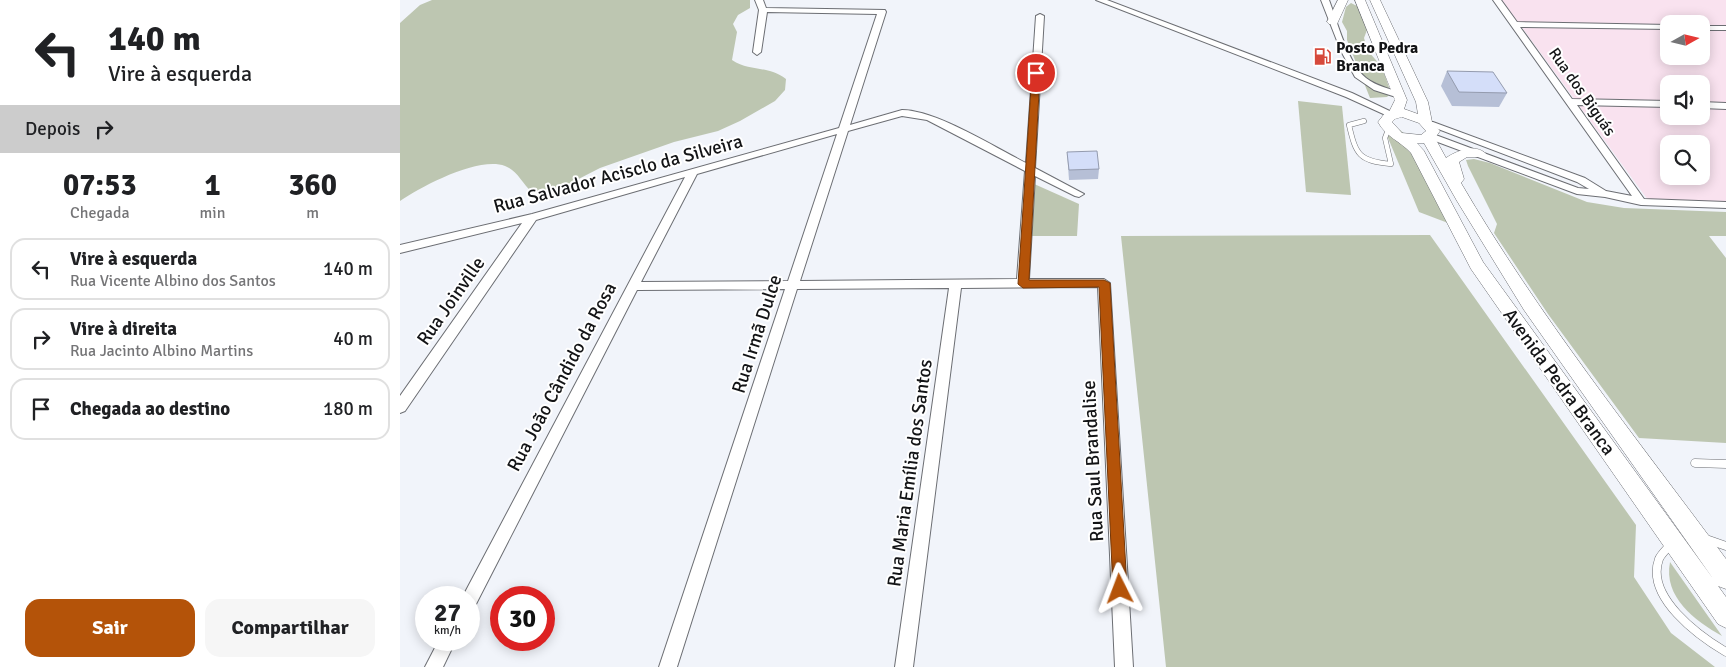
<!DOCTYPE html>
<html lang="pt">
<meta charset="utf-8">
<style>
:root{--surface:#fff;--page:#f6f6f6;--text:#202124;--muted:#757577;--line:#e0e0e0;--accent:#b45309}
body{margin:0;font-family:Signika,sans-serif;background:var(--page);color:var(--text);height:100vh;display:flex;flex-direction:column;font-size:19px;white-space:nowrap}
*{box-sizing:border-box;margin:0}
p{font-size:16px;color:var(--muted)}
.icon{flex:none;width:28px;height:28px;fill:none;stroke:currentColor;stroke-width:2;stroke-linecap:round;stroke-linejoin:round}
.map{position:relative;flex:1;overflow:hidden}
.drawer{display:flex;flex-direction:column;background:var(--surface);width:400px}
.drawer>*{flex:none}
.hud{background:#fff;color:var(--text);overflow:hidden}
.needle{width:32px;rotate:82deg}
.tools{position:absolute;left:1260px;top:15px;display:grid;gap:10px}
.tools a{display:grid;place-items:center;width:50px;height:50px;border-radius:10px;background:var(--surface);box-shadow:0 2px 12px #0003;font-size:25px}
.speed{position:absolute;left:15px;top:586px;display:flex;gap:10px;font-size:25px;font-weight:700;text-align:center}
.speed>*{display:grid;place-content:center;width:65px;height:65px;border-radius:50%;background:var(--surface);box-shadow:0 2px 12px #0003;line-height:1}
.speed small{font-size:12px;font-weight:400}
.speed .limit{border:8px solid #d22;background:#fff;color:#111}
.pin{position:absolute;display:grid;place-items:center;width:42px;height:42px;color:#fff;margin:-21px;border:2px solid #fff;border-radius:50%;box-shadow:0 1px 5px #0007}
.me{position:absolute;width:55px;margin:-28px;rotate:357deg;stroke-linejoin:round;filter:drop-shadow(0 0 4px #0008)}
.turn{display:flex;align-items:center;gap:18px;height:105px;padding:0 25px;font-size:22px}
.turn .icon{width:65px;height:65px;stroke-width:2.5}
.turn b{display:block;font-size:35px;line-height:42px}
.then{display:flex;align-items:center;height:48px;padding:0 25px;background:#0003;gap:10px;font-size:19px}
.eta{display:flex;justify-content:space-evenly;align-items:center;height:85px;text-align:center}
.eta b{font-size:30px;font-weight:700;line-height:35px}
.action{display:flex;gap:10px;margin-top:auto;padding:10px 25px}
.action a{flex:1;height:58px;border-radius:15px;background:var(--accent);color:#fff;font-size:20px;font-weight:700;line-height:58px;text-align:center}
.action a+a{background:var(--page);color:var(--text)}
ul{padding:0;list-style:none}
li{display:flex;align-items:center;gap:15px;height:62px;margin:0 10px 8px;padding:0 15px;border:2px solid var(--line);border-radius:15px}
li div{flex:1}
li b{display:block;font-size:19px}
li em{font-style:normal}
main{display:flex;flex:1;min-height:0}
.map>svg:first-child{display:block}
.industrial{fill:#f9e2ef;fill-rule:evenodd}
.green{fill:#bdc6b1}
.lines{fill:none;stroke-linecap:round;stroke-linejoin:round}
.lane-far1-casing{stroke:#6c6e73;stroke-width:5.5}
.lane-casing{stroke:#6c6e73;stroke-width:9}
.street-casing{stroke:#6c6e73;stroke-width:2}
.secondary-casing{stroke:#6c6e73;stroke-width:1}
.lane-far1{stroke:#fff;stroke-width:4.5}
.lane{stroke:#fff;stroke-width:8}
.street{fill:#fff;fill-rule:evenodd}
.secondary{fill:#fff;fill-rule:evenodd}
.wall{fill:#b6bfd6}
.building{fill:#d4def9;stroke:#949bae}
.route{fill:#b45309;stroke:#753606}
.labels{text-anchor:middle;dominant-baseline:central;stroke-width:4;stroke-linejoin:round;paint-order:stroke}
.far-poi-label{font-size:16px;font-weight:bold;fill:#131416;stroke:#fff;text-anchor:start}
.far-street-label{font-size:16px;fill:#131416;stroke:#fff}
.street-label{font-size:19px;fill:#131416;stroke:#fff}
</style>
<main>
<section class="drawer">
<div class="hud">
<div class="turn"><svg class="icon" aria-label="left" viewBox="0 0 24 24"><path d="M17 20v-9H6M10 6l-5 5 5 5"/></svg><div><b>140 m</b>Vire à esquerda</div></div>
<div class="then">Depois<svg class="icon" aria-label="right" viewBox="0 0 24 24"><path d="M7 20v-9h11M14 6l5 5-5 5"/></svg></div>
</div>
<div class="eta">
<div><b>07:53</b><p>Chegada</p></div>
<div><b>1</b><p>min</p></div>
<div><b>360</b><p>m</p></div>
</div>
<ul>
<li><svg class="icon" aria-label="left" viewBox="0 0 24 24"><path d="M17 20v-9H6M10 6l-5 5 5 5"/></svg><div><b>Vire à esquerda</b><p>Rua Vicente Albino dos Santos</p></div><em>140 m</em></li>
<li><svg class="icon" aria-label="right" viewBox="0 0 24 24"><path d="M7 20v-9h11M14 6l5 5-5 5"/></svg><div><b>Vire à direita</b><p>Rua Jacinto Albino Martins</p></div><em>40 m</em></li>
<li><svg class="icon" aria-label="arrive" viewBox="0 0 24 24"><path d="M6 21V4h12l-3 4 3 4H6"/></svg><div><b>Chegada ao destino</b></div><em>180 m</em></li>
</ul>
<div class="action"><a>Sair</a><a>Compartilhar</a></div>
</section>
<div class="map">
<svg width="1326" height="667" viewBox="0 0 1326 667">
<rect width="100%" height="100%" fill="#f1f4fa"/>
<path class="industrial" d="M1102,0H1326V203L1248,200ZM1269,24H1301V56H1269ZM1269,84H1301V116H1269ZM1269,144H1301V176H1269Z"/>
<g class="green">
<path d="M32,0H350V8L338,15L333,24L337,32L332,60C350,72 367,65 386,79L385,90L375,101L340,121L318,131L274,142L200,168L157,190L132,192C122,184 118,171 105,166C79,156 22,186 0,201V23L20,5Z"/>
<polygon points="951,3 957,6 967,30 964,38 968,51 982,67 991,93 987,97 970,98 947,40 947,31 942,22 946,7"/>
<polygon points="898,101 942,106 951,195 906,192"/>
<polygon points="987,124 1000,130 1007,136 1048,223 1019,212 983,126"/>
<polygon points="1074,159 1090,163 1187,202 1224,208 1326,212 1326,236 1309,236 1326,258 1326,443 1239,438 1148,314 1094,233 1097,224 1068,166 1066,160"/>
<polygon points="632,183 679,204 677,236 628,236"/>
<polygon points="1030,235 1236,525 1234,577 1271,633 1315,667 766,667 721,236"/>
<path d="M1270,562L1322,636C1295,621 1263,597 1270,562Z"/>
</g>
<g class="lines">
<defs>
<path id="lane-far1" d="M964,121L949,125C956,155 959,161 991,164L985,138L988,130"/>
<g id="lane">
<polyline points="1295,463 1326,464"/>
<polyline points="1306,539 1326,546"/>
<path d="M1271,544C1267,549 1261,554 1259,559C1245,597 1299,636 1326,652"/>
</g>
<g id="street">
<path d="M355,0H363L366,8L485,10L486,12L450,125L502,110C536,110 594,147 626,163L636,16L640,14L644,16L635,168L684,194L679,197L675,196L635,176L629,279H704L710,283L733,667H715L698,287L561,288L513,667H495L549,288L397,289L277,667H259L385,289L237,290L75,606L69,608V598H62L285,177L136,220L5,411L0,413V396L122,223L0,253V245L132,214L439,128L477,14L367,12L361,52L357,55L353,52L359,10ZM502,116L527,120L625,171L617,279L400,281L448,131ZM437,134L388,281L241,282L297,174Z"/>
<polygon points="696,0 707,0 952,93 998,115 996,117 990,117 946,97"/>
<path d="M921,0H929C937,21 948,64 966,78C976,86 990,89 1002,93V97H996L974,90L955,77L941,51Z"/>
<polygon points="1093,0 1101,0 1117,22 1269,25 1269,29 1120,27 1172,99 1269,101 1269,107 1177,105 1244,199 1326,202 1326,208 1241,205 1205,197 1177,194 1027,138 1027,134 1033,134 1178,188 1189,189 1177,182 1025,124 1027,122 1033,122 1185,178 1206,191 1232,196"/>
<rect x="1301" y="26" width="25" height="4"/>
<polygon points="1301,102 1326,103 1326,109 1301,108"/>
<polygon points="39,640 56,640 43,667 25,667"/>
</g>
<g id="secondary">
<polygon points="938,0 948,0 937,24 929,24 927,22"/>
<path d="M955,0H965L1007,100L1004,109L1018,114L1016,102L970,0H980L1028,102L1032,122L1040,131L1035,138L1046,158C1056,151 1076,143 1086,154L1084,157H1067L1059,162L1064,179L1061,183C1138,315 1235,436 1326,559V589L1318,586L1326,597V628L1318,624L1071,269L1011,153C1000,141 986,137 978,122L985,113L989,112L995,100ZM1002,117L1019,123L1026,131L1021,135L1002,133L992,122L995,119ZM1017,143H1024L1057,201L1124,310L1314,580L1083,262L1024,151Z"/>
</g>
</defs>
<use href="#lane-far1" class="lane-far1-casing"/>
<use href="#lane" class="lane-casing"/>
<use href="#street" class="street-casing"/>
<use href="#secondary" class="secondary-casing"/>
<use href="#lane-far1" class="lane-far1"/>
<use href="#lane" class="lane"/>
<use href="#street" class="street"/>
<use href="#secondary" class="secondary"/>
</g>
<g class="wall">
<polygon points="1047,71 1107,93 1099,107 1052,106 1041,86"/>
<polygon points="667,152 699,169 698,179 669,180"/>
</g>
<g class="building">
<polygon points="1047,71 1093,72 1107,93 1059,92"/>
<polygon points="697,151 699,169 669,170 667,152"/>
</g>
<polygon class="route" points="636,71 640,73 629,280 704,280 710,283 727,589 725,594 720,596 715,594 713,589 699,287 623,288 618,284 632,73"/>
<defs>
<symbol id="fuel-bare" viewBox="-9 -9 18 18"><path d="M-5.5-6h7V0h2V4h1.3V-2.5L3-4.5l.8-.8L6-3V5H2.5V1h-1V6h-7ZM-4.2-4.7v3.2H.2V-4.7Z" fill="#d6493b" stroke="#fff" stroke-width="2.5" paint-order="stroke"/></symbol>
</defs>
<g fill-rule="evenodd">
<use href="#fuel-bare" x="910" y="44" width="25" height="25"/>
</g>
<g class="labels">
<g class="far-poi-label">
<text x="936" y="48">Posto Pedra<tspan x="936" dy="18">Branca</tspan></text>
</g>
<g class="far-street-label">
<text transform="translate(1182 92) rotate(55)">Rua dos Biguás</text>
</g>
<g class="street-label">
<text transform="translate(218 174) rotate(-15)">Rua Salvador Acisclo da Silveira</text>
<text transform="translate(51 301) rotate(-55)">Rua Joinville</text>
<text transform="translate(357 334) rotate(-72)">Rua Irmã Dulce</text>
<text transform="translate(162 377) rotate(-62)">Rua João Cândido da Rosa</text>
<text transform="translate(1159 382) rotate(54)">Avenida Pedra Branca</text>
<text transform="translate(693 461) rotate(-93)">Rua Saul Brandalise</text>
<text transform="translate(510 473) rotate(-82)">Rua Maria Emília dos Santos</text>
</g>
</g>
</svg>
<div class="tools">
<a><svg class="needle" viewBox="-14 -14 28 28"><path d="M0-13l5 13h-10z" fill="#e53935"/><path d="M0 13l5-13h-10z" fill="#757577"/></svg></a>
<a><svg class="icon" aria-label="sound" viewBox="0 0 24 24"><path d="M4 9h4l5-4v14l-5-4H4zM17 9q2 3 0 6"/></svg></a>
<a><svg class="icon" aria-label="search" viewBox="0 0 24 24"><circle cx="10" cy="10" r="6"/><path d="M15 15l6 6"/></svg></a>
</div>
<div class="speed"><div>27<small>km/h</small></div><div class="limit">30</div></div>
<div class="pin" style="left:636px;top:73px;background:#d93025"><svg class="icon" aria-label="arrive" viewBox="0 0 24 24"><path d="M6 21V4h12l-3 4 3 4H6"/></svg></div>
<svg class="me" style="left:720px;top:589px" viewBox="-20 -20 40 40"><path d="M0-17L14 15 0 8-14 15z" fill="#b45309" stroke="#fff" stroke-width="4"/></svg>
</div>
</main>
